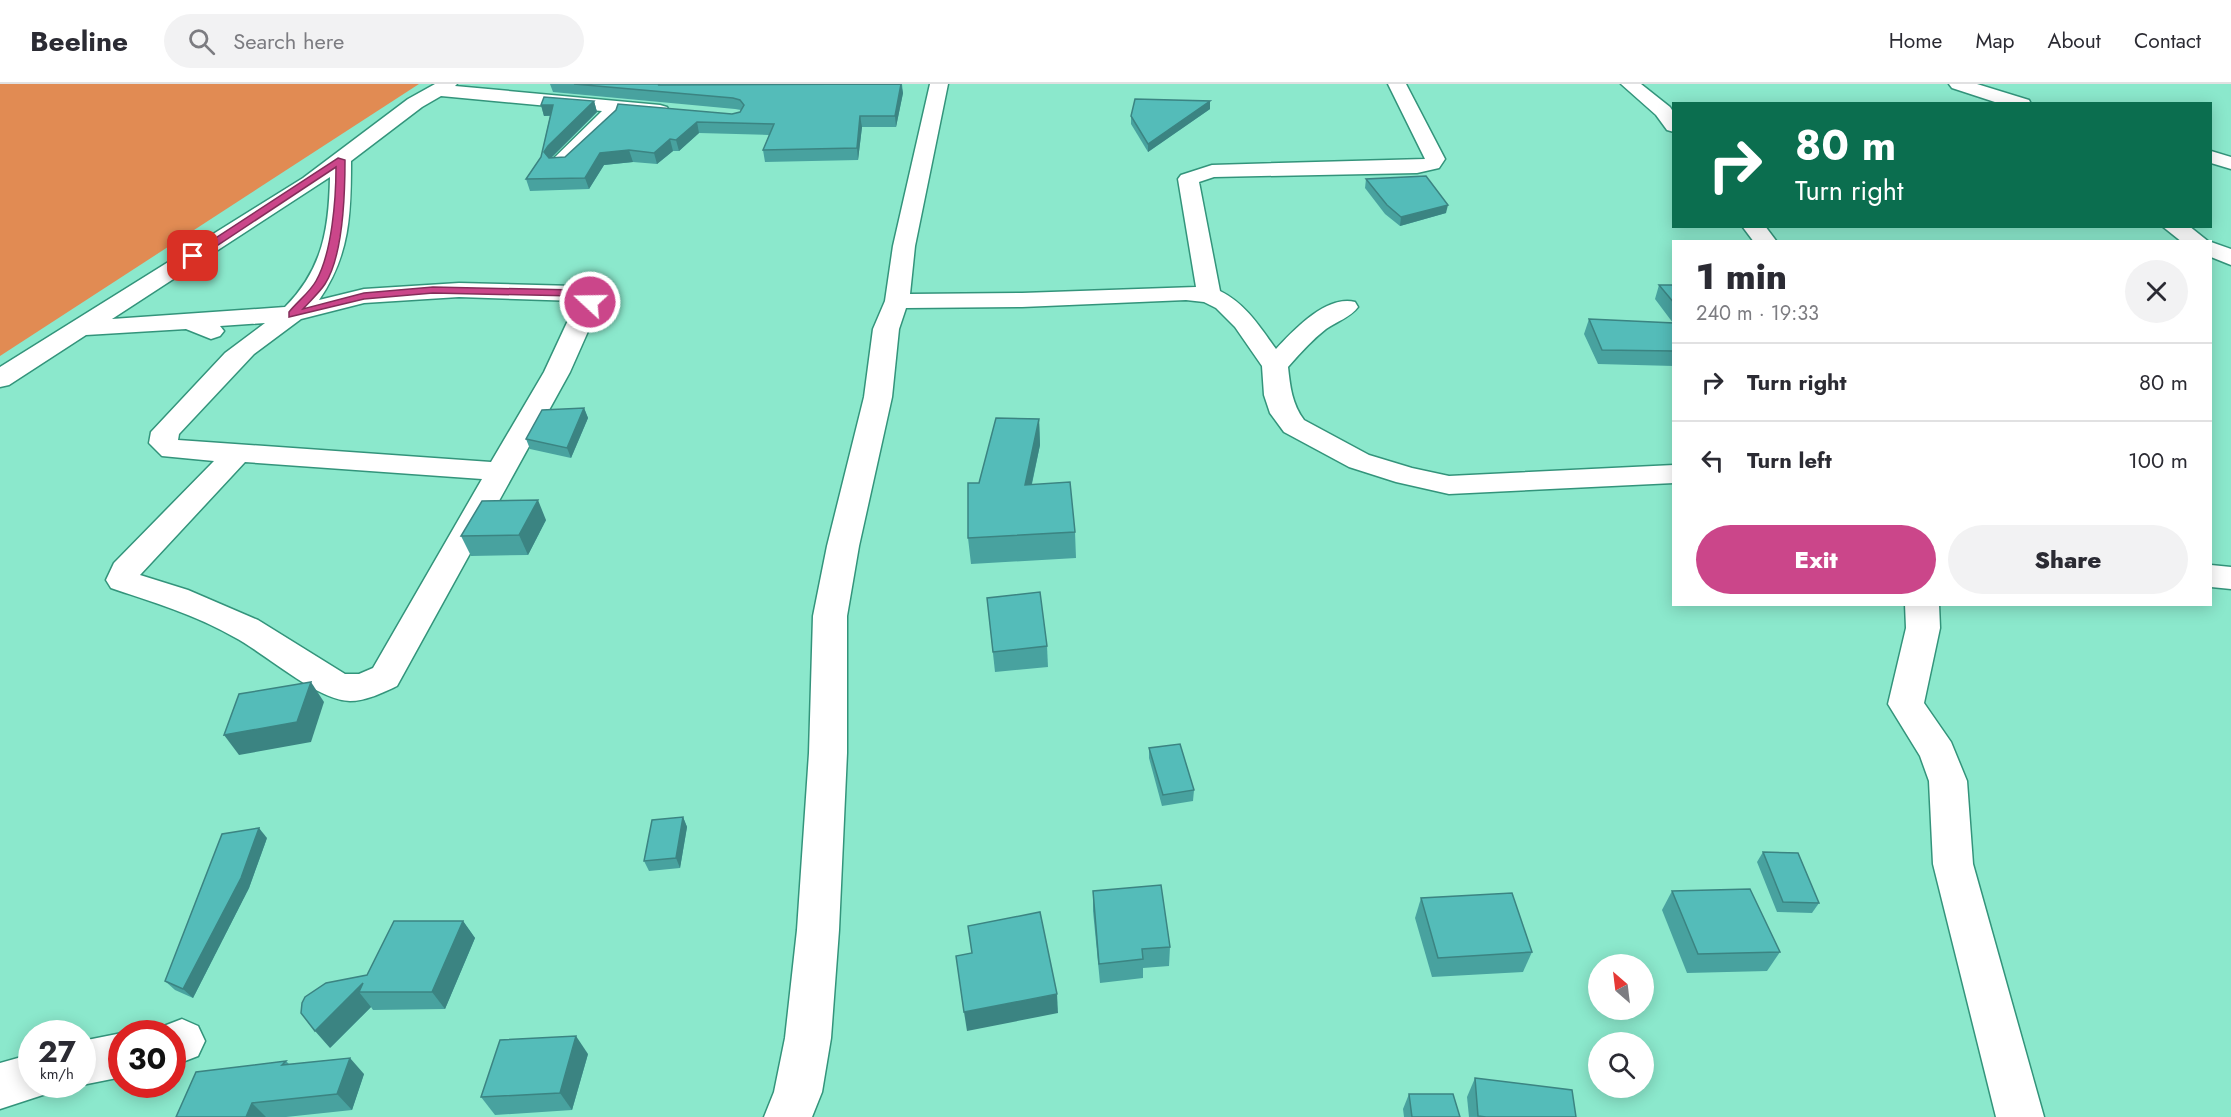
<!DOCTYPE html>
<meta charset="utf-8">
<style>
:root{--surface:#fff;--page:#f2f2f3;--text:#2b2b33;--muted:#7c7c81;--line:#e1e1e2;--accent:#cb468a}
body{margin:0;font-family:Jost,sans-serif;background:var(--page);color:var(--text);height:100vh;display:flex;flex-direction:column;font-size:22px;white-space:nowrap}
*{box-sizing:border-box;margin:0}
p{font-size:20px;color:var(--muted)}
.icon{flex:none;width:33px;height:33px;fill:none;stroke:currentColor;stroke-width:2;stroke-linecap:round;stroke-linejoin:round}
.map{position:relative;flex:1;overflow:hidden}
.sheet{position:absolute;left:1672px;top:156px;width:540px;height:366px;display:flex;flex-direction:column;background:var(--surface);border-radius:0px;box-shadow:0 3px 15px #0003}
.sheet>*{flex:none}
.hud{position:absolute;left:1672px;top:18px;width:540px;height:126px;border-radius:0px;box-shadow:0 3px 15px #0003;background:#0b6e4f;color:#fff;overflow:hidden}
.needle{width:39px;rotate:332deg}
.fabs{position:absolute;left:1588px;top:870px;display:grid;gap:12px}
.fabs a{display:grid;place-items:center;width:66px;height:66px;border-radius:50%;background:var(--surface);box-shadow:0 3px 15px #0003;font-size:30px}
.speed{position:absolute;left:18px;top:936px;display:flex;gap:12px;font-size:30px;font-weight:700;text-align:center}
.speed>*{display:grid;place-content:center;width:78px;height:78px;border-radius:50%;background:var(--surface);box-shadow:0 3px 15px #0003;line-height:1}
.speed small{font-size:15px;font-weight:400}
.speed .limit{border:9px solid #d22;background:#fff;color:#111}
.pin{position:absolute;display:grid;place-items:center;width:51px;height:51px;color:#fff;margin:-26px;border-radius:12px;box-shadow:0 3px 9px #0006}
.me{position:absolute;width:66px;margin:-33px;rotate:291deg;stroke-linejoin:round;filter:drop-shadow(0 0 4px #0008)}
.turn{display:flex;align-items:center;gap:21px;height:126px;padding:0 24px;font-size:27px}
.turn .icon{width:78px;height:78px;stroke-width:2.5}
.turn b{display:block;font-size:42px;line-height:51px}
.round{display:grid;place-items:center;flex:none;width:63px;height:63px;border-radius:32px;background:var(--page)}
.headline{display:flex;align-items:center;justify-content:space-between;height:102px;padding:0 24px}
h1{font-size:36px;font-weight:800;line-height:45px}
.action{display:flex;gap:12px;margin-top:auto;padding:12px 24px}
.action a{flex:1;height:69px;border-radius:36px;background:var(--accent);color:#fff;font-size:24px;font-weight:800;line-height:69px;text-align:center}
.action a+a{background:var(--page);color:var(--text)}
ul{padding:0;list-style:none}
li{display:flex;align-items:center;gap:18px;height:78px;padding:0 24px;border-top:2px solid var(--line)}
li div{flex:1}
li b{display:block;font-size:22px}
li em{font-style:normal}
header{display:flex;align-items:center;gap:36px;box-sizing:border-box;height:84px;padding:0 30px;background:var(--surface);border-bottom:2px solid var(--line)}
header strong{font-size:28px}
nav{display:flex;gap:33px;margin-inline-start:auto;font-size:21px}
.search{width:420px;height:54px;background:var(--page);display:flex;align-items:center;gap:15px;box-sizing:border-box;padding:0 21px;border-radius:33px;color:var(--muted);font-size:22px}
.map>svg:first-child{display:block}
.green{fill:#e18b53}
.lines{fill:none;stroke-linecap:round;stroke-linejoin:round}
.street-casing{stroke:#33947b;stroke-width:3}
.street{fill:#fff;fill-rule:evenodd}
.wall{fill:#48a29f}
.shaded-wall{fill:#3b8482}
.building{fill:#54bcb9;stroke:#3b8482;stroke-width:1.5}
.route{fill:#cb468a;stroke:#842e5a;stroke-width:1.5}
</style>
<header>
<strong>Beeline</strong>
<div class="search"><svg class="icon" aria-label="search" viewBox="0 0 24 24"><circle cx="10" cy="10" r="6"/><path d="M15 15l6 6"/></svg>Search here</div>
<nav><a>Home</a><a>Map</a><a>About</a><a>Contact</a></nav>
</header>
<div class="map">
<svg width="2231" height="1033" viewBox="0 0 2231 1033">
<rect width="100%" height="100%" fill="#8be8cc"/>
<polygon class="green" points="0,0 419,0 0,272"/>
<g class="lines">
<defs>
<g id="street">
<path d="M435,0H457L455,2L660,21L667,23L669,27L667,31L660,33L620,29L617,35L567,83H553L550,79L553,75L602,27L441,12L422,23L351,77C351,130 350,171 319,216L364,205L459,199L575,202L598,208L601,218L570,288L397,602C382,609 366,617 350,617C316,616 265,569 234,553C196,531 152,518 111,504L106,496L114,479L214,377L162,372L149,359L151,348L225,269L265,239L220,242L224,247L220,252L211,255L186,245L86,251L9,301L0,303V283L303,94L408,15ZM330,93C329,144 323,185 285,223L112,235ZM459,213L577,217L544,288L491,378L178,356L179,350L254,270L301,235L364,219ZM245,378L482,395L373,584L359,590H345L258,536L188,506L140,491Z"/>
<path d="M930,0H948L915,162L910,210L1022,209L1196,203L1178,95L1181,91L1212,81L1425,75L1388,0H1406L1445,75L1439,84L1417,89L1214,93L1199,98L1220,207C1246,220 1260,243 1276,265C1294,246 1326,211 1355,218L1358,223C1351,233 1336,238 1326,245C1312,256 1300,269 1288,283C1290,302 1292,320 1304,336L1369,371L1412,384L1449,392L1674,381V399L1449,410L1396,398L1349,383L1284,348L1270,329L1264,311L1262,282L1235,243L1216,224L1204,218L1186,216L1022,223L906,224L899,245L892,313L859,462L847,532V669L839,846L831,954L822,1008L812,1033H764L774,1008L785,954L797,846L809,669L813,532L827,462L864,313L873,245L885,217L893,162Z"/>
<polygon points="1621,0 1641,0 1670,23 1674,29 1674,48 1667,46 1656,31"/>
<polygon points="1949,0 1977,0 2029,16 2031,20 2001,20 1952,4"/>
<polygon points="2211,67 2231,73 2231,85 2211,79"/>
<polygon points="1742,142 1765,142 1777,158 1754,158"/>
<polygon points="2162,142 2189,142 2209,158 2182,158"/>
<polygon points="2211,158 2231,165 2231,181 2211,173"/>
<polygon points="2211,481 2231,483 2231,505 2211,503"/>
<polygon points="1905,520 1939,520 1940,544 1924,619 1951,658 1967,697 1973,780 2044,1033 1996,1033 1933,780 1929,697 1920,672 1888,620 1906,544"/>
<polygon points="182,935 198,942 205,957 198,972 172,982 172,950 154,950 156,945"/>
<polygon points="122,949 122,993 82,1001 80,1000 82,1000 82,957"/>
<polygon points="32,970 32,1000 52,1000 49,1009 0,1025 0,979"/>
</g>
</defs>
<use href="#street" class="street-casing"/>
<use href="#street" class="street"/>
</g>
<g class="wall">
<polygon points="550,0 902,0 903,9 896,43 862,43 858,76 765,78 763,66 769,51 699,49 679,67 673,67 657,80 633,78 604,81 589,105 530,107 526,95 541,73 550,32 544,32 541,21 594,17 597,28 551,74 565,73 616,26 732,30 740,28 741,26 735,25 553,8"/>
<polygon points="1210,17 1210,25 1148,68 1131,40 1131,32"/>
<polygon points="1366,95 1446,129 1400,142 1385,130 1365,104"/>
<polygon points="1659,201 1674,201 1674,282 1598,280 1584,250 1589,235 1673,239 1655,215"/>
<polygon points="584,324 588,334 571,374 530,365 526,355"/>
<polygon points="1039,335 1040,361 1032,400 1075,448 1076,474 971,480 968,454 979,399"/>
<polygon points="546,436 528,471 471,472 461,452"/>
<polygon points="987,514 1047,562 1048,583 995,588"/>
<polygon points="1149,664 1194,706 1193,717 1162,722 1149,674"/>
<polygon points="683,733 687,743 680,784 649,787 644,777"/>
<polygon points="267,754 249,804 193,914 175,906 165,897"/>
<polygon points="1763,768 1819,819 1812,829 1777,828 1757,778"/>
<polygon points="1093,807 1170,863 1169,882 1143,884 1143,894 1100,899 1093,827"/>
<polygon points="1672,807 1780,868 1767,887 1687,889 1662,826"/>
<polygon points="1421,814 1532,868 1523,888 1432,893 1415,834"/>
<polygon points="463,837 475,854 445,925 373,926 371,923 330,964 367,891"/>
<polygon points="588,970 572,1026 495,1031 481,1013"/>
<polygon points="286,977 289,980 364,990 352,1026 286,1033 176,1033"/>
<polygon points="1475,994 1576,1033 1469,1033 1467,1013"/>
<polygon points="1409,1010 1460,1033 1404,1033 1403,1025"/>
</g>
<g class="shaded-wall">
<polygon points="901,0 903,9 896,43 895,32"/>
<polygon points="594,17 597,28 551,74 548,79 544,68 548,62"/>
<polygon points="1210,17 1210,25 1148,68 1148,60"/>
<polygon points="541,21 553,21 556,31 544,32"/>
<polygon points="860,32 862,43 858,76 857,64"/>
<polygon points="697,38 699,49 679,67 676,56"/>
<polygon points="670,55 673,67 657,80 654,69"/>
<polygon points="629,66 633,78 604,81 589,105 585,94 600,69"/>
<polygon points="1448,121 1446,129 1400,142 1401,133"/>
<polygon points="584,324 588,334 571,374 567,364"/>
<polygon points="1039,335 1040,361 1026,426 1025,401"/>
<polygon points="538,416 546,436 528,471 519,451"/>
<polygon points="311,598 324,618 311,658 239,671 224,651"/>
<polygon points="683,733 687,743 680,784 676,774"/>
<polygon points="259,744 267,754 249,804 193,914 183,905"/>
<polygon points="463,837 475,854 445,925 432,908"/>
<polygon points="363,899 359,908 371,923 330,964 315,947"/>
<polygon points="1057,910 1058,929 967,947 964,928"/>
<polygon points="576,952 588,970 572,1026 560,1009"/>
<polygon points="350,974 364,990 352,1026 337,1010"/>
<polygon points="252,1019 266,1033 246,1033"/>
</g>
<g class="building">
<polygon points="574,0 660,0 658,1 901,0 895,32 860,32 857,64 763,66 774,40 697,38 676,56 670,55 654,69 629,66 600,69 585,94 526,95 541,73 553,21 541,21 544,13 594,17 548,62 544,68 549,74 565,73 616,26 618,20 732,30 740,28 744,21 740,16 733,14"/>
<polygon points="1135,15 1210,17 1148,60 1131,32"/>
<polygon points="1426,92 1448,121 1401,133 1387,121 1366,95"/>
<polygon points="1659,201 1674,201 1674,219"/>
<polygon points="1589,235 1674,239 1674,267 1602,266"/>
<polygon points="584,324 567,364 526,355 542,326"/>
<polygon points="996,334 1039,335 1025,401 1070,398 1075,448 968,454 968,399 979,399"/>
<polygon points="538,416 519,451 461,452 482,417"/>
<polygon points="1040,508 1047,562 993,568 987,514"/>
<polygon points="311,598 297,638 224,651 239,610"/>
<polygon points="1180,660 1194,706 1163,711 1149,664"/>
<polygon points="683,733 676,774 644,777 652,736"/>
<polygon points="259,744 241,794 183,905 165,897 222,750"/>
<polygon points="1763,768 1798,769 1819,819 1783,818"/>
<polygon points="1161,801 1170,863 1142,865 1143,875 1099,880 1093,807"/>
<polygon points="1750,805 1780,868 1698,870 1672,807"/>
<polygon points="1512,809 1532,868 1438,874 1421,814"/>
<polygon points="1040,828 1057,910 964,928 956,872 972,869 968,842"/>
<polygon points="394,837 463,837 432,908 359,908 363,899 315,947 301,929 302,919 305,913 326,899 367,891"/>
<polygon points="576,952 560,1009 481,1013 500,956"/>
<polygon points="350,974 337,1010 252,1019 246,1033 176,1033 196,988 286,977 282,981"/>
<polygon points="1475,994 1572,1006 1576,1033 1486,1033 1478,1032"/>
<polygon points="1409,1010 1453,1010 1460,1033 1412,1033"/>
</g>
<path class="route" d="M338,74L345,76C345,109 343,172 325,200C319,209 310,217 303,225L364,209L433,203L575,206C584,207 593,207 595,218L586,220L582,213L575,212L433,209L364,215L289,233V228C297,218 310,208 316,197C332,169 336,115 336,83L197,175L188,172Z"/>
</svg>
<div class="fabs">
<a><svg class="needle" viewBox="-14 -14 28 28"><path d="M0-13l5 13h-10z" fill="#e53935"/><path d="M0 13l5-13h-10z" fill="#7c7c81"/></svg></a>
<a><svg class="icon" aria-label="search" viewBox="0 0 24 24"><circle cx="10" cy="10" r="6"/><path d="M15 15l6 6"/></svg></a>
</div>
<div class="speed"><div>27<small>km/h</small></div><div class="limit">30</div></div>
<div class="pin" style="left:193px;top:172px;background:#d93025"><svg class="icon" aria-label="arrive" viewBox="0 0 24 24"><path d="M6 21V4h12l-3 4 3 4H6"/></svg></div>
<svg class="me" style="left:590px;top:218px" viewBox="-20 -20 40 40"><circle r="17" fill="#cb468a" stroke="#fff" stroke-width="3"/><path d="M0-11L8 9 0 5-8 9z" fill="#fff"/></svg>
<div class="hud">
<div class="turn"><svg class="icon" aria-label="right" viewBox="0 0 24 24"><path d="M7 20v-9h11M14 6l5 5-5 5"/></svg><div><b>80 m</b>Turn right</div></div>
</div>
<section class="sheet">
<div class="headline"><div><h1>1 min</h1><p>240 m · 19:33</p></div><a class="round"><svg class="icon" aria-label="close" viewBox="0 0 24 24"><path d="M6 6l12 12M18 6L6 18"/></svg></a></div>
<ul>
<li><svg class="icon" aria-label="right" viewBox="0 0 24 24"><path d="M7 20v-9h11M14 6l5 5-5 5"/></svg><div><b>Turn right</b></div><em>80 m</em></li>
<li><svg class="icon" aria-label="left" viewBox="0 0 24 24"><path d="M17 20v-9H6M10 6l-5 5 5 5"/></svg><div><b>Turn left</b></div><em>100 m</em></li>
</ul>
<div class="action"><a>Exit</a><a>Share</a></div>
</section>
</div>
